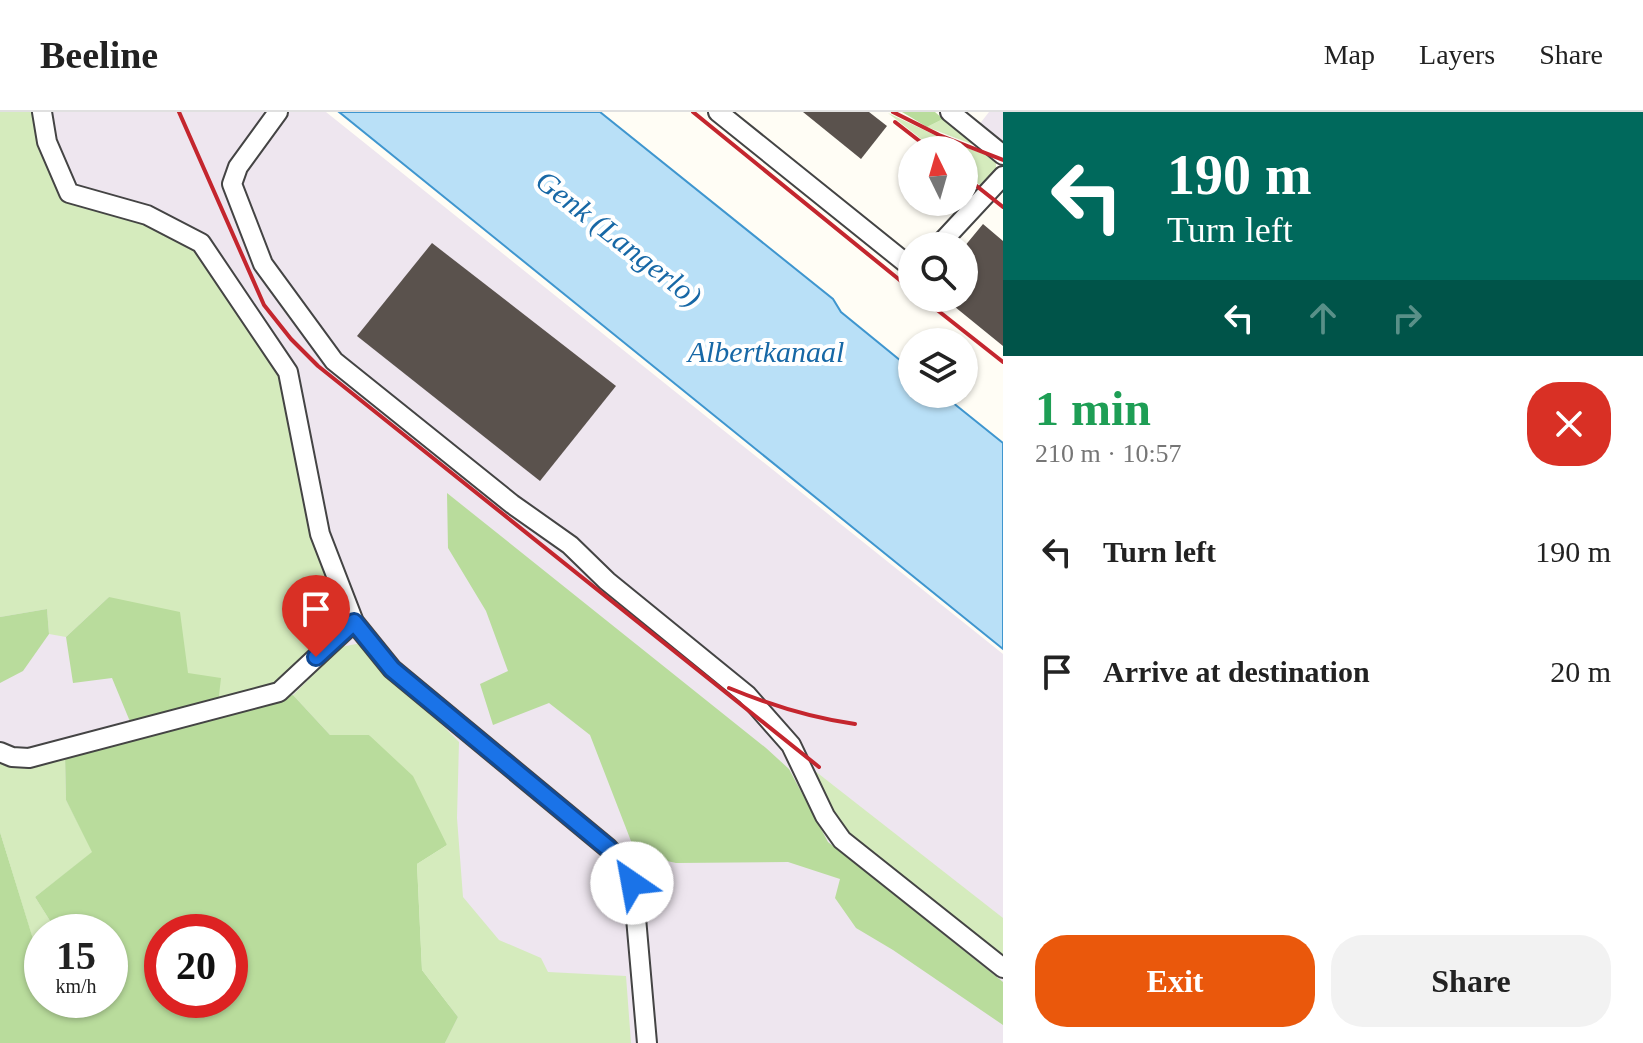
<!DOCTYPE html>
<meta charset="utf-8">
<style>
:root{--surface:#fff;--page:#f2f2f2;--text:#222;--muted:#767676;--line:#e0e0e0;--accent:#ea580c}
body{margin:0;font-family:Georgia,serif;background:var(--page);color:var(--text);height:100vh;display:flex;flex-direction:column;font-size:30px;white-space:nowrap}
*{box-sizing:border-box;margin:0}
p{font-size:26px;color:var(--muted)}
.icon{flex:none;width:44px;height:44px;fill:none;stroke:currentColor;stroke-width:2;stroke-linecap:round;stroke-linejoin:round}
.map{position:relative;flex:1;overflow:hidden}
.drawer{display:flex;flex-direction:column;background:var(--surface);width:640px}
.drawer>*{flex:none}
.top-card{background:#00695c;color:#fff;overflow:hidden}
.needle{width:52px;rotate:355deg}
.controls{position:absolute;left:898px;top:24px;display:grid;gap:16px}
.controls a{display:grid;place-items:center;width:80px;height:80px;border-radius:50%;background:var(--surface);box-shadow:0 2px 6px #0004;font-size:40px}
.speed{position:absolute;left:24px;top:802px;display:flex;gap:16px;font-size:40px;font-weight:700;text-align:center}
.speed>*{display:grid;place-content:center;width:104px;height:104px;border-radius:50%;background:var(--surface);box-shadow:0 2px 6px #0004;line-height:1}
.speed small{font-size:20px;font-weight:400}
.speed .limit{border:12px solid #d22;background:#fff;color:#111}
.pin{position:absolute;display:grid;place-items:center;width:68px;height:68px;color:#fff;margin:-82px -34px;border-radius:50% 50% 50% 0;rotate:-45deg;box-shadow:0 0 8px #0007}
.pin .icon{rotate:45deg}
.me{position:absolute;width:88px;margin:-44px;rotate:327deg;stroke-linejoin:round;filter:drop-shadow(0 0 6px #0008)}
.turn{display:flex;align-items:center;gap:28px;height:168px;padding:0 32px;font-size:36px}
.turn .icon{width:104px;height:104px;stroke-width:2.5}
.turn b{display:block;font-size:56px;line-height:68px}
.lanes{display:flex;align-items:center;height:76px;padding:0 32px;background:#0003;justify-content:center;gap:40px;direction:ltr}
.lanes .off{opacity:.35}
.round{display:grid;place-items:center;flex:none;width:84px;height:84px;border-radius:32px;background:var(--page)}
.headline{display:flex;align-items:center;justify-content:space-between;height:136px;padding:0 32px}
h1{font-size:48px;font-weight:600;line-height:60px;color:#1e9e55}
.primary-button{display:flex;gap:16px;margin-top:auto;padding:16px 32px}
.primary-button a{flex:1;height:92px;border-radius:32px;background:var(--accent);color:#fff;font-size:32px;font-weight:600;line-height:92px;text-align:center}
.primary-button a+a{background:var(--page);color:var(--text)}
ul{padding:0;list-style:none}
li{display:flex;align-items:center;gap:24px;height:120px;padding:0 32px}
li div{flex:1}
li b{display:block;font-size:30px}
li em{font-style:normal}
header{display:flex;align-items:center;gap:48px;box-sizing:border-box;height:112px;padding:0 40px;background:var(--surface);border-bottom:2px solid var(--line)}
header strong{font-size:38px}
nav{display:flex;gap:44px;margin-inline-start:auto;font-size:28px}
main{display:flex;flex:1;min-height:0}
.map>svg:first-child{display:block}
.industrial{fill:#eee6ef}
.green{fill:#d5ebbd}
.forest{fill:#b9dc9c;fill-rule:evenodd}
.water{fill:#b9e0f7;stroke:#3f96cf;stroke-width:2}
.building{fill:#5a524d}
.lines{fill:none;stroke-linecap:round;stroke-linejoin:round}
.minor-casing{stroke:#444;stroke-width:22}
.minor{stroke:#fff;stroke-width:18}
.rail{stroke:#c4262e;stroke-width:4}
.route-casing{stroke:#114b97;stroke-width:20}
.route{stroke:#1a73e8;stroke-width:14}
.labels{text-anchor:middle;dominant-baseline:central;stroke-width:8;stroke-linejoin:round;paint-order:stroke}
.water-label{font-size:30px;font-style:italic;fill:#1768a6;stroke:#fff}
</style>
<header>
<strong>Beeline</strong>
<nav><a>Map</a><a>Layers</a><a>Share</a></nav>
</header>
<main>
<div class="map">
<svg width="1003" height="931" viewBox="0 0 1003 931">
<rect width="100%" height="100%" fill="#fffdf5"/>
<g class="industrial">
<polygon points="0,0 326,0 1003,542 1003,931 445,931 450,918 447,733 369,623 330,623 93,740 35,785 57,820 42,820 42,845 0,720"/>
<polygon points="989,0 1003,0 1003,32 978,14"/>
</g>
<g class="green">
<polygon points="0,0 34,0 39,31 62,87 148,111 194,138 279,261 314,422 348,509 275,576 218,592 109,485 66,525 49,522 47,497 0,505"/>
<polygon points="888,1 941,26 986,43 996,51 996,63 984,76 964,61 964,38 935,38"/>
<polygon points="943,7 982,36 927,15"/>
<polygon points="361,531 459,630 457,706 463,785 499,828 541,846 548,860 626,864 631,931 445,931 458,905 422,858 417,752 447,733 369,623 330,623 293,583 341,535"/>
<polygon points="65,643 66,688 93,740 35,785 57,820 42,820 42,845 38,844 0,720 0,649"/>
<polygon points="815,659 1003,806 1003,847 845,724 823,688"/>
</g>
<g class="forest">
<polygon points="902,0 935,0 943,7 927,15"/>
<polygon points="447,381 766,636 789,657 828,730 1003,870 1003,913 893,838 856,816 835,786 840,767 788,750 676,751 636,742 590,623 549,591 493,613 480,572 508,559 486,499 448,436"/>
<polygon points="109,485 180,500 188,561 221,566 218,592 131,612 112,566 73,571 66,525"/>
<polygon points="47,497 49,522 23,559 0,571 0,505"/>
<path d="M293,583L330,623H369L413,664L447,733L417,752L422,858L458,905L445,931H0V720L38,843L42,845V888H110V820H57L35,785L92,740L66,688L65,643L213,601ZM162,820H230V888H162Z"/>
</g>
<polygon class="water" points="339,0 600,0 833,187 841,200 912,258 912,282 942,282 1003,331 1003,537"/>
<g class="building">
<polygon points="803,0 869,0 887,14 861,47"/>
<polygon points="983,112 1003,129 1003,234 944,186 964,186 964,135"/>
<polygon points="432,131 616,274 540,369 357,224"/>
</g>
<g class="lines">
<defs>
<g id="minor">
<path d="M42,0L47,30L69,81L147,103L201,131L288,260L320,422L354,510L392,557L608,736C622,751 631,763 634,783L647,931"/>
<polyline points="278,0 238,55 232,72 263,152 334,249 512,392 570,433 607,469 747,583 791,633 825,704 842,728 1003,856"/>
<polyline points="718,0 912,156"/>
<polyline points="950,0 1003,43"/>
<polyline points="938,134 1003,64"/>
<polyline points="0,640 12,645 29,646 279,580 354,510"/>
</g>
</defs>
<use href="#minor" class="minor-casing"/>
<use href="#minor" class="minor"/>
<g class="rail">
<polyline points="179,0 264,193 291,227 318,254 819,655"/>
<polyline points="693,0 912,178"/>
<polyline points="893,0 939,23 1003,48"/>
<polyline points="895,10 931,38"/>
<polyline points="964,64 1003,95"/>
<polyline points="922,186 1003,250"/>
<path d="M729,576C770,593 811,606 855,612"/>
</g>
</g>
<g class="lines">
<defs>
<polyline id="route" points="316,545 354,510 392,557 608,736 624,754 632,771"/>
</defs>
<use href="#route" class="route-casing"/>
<use href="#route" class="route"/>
</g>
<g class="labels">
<g class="water-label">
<text transform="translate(619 126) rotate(38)">Genk (Langerlo)</text>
<text x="766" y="239">Albertkanaal</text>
</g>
</g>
</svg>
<div class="controls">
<a><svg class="needle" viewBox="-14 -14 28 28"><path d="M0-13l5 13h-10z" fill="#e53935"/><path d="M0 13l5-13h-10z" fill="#767676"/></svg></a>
<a><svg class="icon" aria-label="search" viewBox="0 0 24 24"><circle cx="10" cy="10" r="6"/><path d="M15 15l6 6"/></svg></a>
<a><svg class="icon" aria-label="layers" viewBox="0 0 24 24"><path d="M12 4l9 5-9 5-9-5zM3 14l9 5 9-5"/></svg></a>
</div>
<div class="speed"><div>15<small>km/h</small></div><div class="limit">20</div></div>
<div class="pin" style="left:316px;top:545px;background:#d93025"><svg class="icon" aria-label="arrive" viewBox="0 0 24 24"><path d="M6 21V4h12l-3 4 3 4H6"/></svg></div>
<svg class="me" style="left:632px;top:771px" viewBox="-20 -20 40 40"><circle r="19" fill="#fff"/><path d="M0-13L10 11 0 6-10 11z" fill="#1a73e8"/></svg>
</div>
<section class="drawer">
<div class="top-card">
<div class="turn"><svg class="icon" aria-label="left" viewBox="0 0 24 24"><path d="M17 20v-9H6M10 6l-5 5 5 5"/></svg><div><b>190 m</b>Turn left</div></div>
<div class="lanes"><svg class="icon" aria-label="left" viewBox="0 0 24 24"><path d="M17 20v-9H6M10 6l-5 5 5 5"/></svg><svg class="icon off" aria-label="ahead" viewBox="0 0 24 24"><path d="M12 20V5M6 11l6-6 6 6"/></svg><svg class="icon off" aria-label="right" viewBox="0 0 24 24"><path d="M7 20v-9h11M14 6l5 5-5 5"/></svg></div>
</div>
<div class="headline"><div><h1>1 min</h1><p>210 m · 10:57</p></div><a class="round" style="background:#d93025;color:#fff"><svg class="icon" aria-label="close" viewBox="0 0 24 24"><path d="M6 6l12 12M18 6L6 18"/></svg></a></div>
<ul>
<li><svg class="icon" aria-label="left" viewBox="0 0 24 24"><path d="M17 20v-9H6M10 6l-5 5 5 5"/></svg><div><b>Turn left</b></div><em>190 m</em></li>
<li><svg class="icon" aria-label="arrive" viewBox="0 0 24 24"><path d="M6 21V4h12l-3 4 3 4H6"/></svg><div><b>Arrive at destination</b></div><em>20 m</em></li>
</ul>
<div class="primary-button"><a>Exit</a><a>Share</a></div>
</section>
</main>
